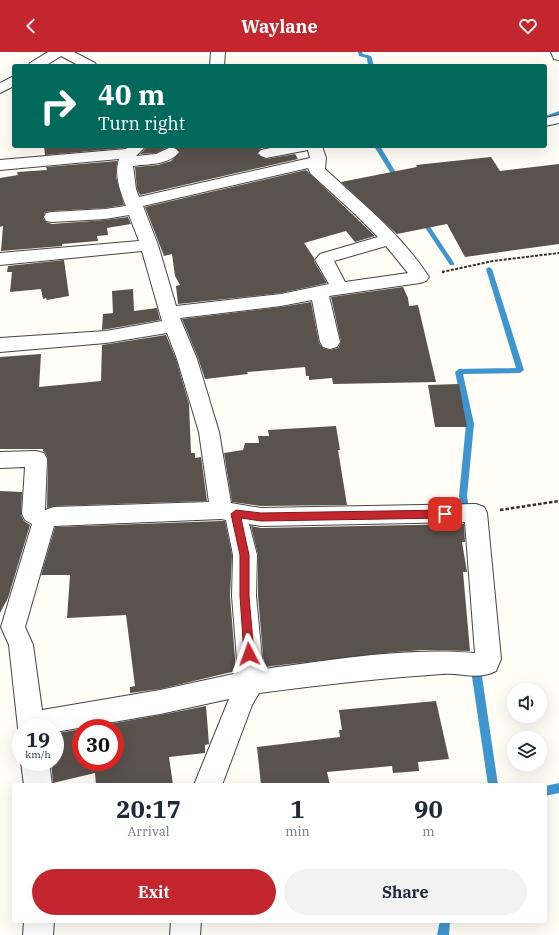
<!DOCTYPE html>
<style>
:root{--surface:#fff;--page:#f2f2f3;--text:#1f2937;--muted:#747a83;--accent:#c4262e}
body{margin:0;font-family:"IBM Plex Serif",serif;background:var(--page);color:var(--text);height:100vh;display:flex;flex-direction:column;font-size:15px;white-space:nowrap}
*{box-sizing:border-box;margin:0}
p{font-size:13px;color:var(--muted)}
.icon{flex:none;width:22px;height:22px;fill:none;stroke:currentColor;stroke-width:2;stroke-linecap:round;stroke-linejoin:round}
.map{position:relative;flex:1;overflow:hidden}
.side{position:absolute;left:12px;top:731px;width:535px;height:140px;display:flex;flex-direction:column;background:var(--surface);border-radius:4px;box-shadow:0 4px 16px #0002}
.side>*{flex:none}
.hud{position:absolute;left:12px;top:12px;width:535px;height:84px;border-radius:4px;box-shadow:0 4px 16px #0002;background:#00695c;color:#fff;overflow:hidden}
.fabs{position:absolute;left:507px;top:631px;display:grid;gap:8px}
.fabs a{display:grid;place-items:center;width:40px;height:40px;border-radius:50%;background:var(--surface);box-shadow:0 4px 16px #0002;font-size:20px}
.speed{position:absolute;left:12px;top:667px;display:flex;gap:8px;font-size:20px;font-weight:700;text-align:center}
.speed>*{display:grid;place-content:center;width:52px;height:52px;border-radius:50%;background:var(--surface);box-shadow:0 4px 16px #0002;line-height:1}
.speed small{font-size:10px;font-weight:400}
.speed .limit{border:6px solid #d22;background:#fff;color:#111}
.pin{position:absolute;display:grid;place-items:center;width:34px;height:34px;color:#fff;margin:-17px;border-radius:8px;box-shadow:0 2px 6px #0006}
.me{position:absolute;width:44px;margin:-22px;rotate:356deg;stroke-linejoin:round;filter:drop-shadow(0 0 3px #0008)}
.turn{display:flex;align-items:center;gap:14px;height:84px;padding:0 20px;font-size:18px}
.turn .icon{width:52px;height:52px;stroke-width:2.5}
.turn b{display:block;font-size:28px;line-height:34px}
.eta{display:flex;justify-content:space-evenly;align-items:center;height:68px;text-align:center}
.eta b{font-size:24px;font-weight:700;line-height:28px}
.primary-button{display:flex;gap:8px;margin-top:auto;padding:8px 20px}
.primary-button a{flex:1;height:46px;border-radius:24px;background:var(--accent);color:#fff;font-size:16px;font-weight:700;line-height:46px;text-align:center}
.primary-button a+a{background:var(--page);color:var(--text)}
header{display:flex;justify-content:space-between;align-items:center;height:52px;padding:0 20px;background:var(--accent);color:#fff;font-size:18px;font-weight:700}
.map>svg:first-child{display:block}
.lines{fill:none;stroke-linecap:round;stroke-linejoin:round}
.stream{fill:#3f96cf;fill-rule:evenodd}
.building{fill:#5a524d}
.minor-casing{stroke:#444;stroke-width:2}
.path-far1{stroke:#333;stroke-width:2;stroke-dasharray:3 1.5;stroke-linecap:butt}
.path{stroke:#333;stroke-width:2.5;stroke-dasharray:3.5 2;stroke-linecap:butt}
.minor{fill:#fff;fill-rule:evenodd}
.route{fill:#c4262e;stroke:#7f191e}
</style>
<header><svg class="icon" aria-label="back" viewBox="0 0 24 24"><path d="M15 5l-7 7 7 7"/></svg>Waylane<svg class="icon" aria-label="heart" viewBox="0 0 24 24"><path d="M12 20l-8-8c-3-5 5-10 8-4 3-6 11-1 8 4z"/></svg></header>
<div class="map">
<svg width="559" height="883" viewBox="0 0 559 883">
<rect width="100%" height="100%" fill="#fffdf5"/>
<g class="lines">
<g class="stream">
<polygon points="358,0 362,0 363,2 371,4 374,14 368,14 367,6 359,4"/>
<polygon points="559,59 559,63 545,68 545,64"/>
<polygon points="374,94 380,94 401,129 400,130 396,130"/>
<polygon points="423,166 425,167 454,211 454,213 450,213 420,168"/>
<polygon points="489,215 492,217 524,318 520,321 463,322 474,372 467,444 470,462 469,464 463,464 462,462 459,444 466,372 455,320 459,317 516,316 486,217"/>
<polygon points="476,614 479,615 481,618 498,733 488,733 471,618 473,615"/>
<polygon points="559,731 559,741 545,744 545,734"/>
<polygon points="440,869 450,869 449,883 437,883"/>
</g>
</g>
<g class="building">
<polygon points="44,94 127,94 125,96 45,103"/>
<polygon points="148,94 170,94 156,101 140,102"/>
<polygon points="173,94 268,94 260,97 257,102 266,107 295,102 298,107 140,143 137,137 135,115 158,113 171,109 180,100"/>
<polygon points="491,105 500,119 559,112 559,192 465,205 447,172 397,182 341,130 417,115 416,113"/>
<polygon points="117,109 116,125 124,153 105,156 52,159 45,160 43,166 46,170 52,172 105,168 128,165 131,172 107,176 108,183 97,184 98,189 62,192 62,194 1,199 3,174 0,175 0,126 18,123 17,120 47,118 46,115"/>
<polygon points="306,118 375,184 355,190 346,179 304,191 314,206 314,209 327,231 281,241 178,252 176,234 180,233 175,224 172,202 164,204 145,155"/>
<polygon points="64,208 69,244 47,248 46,246 43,247 41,237 10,240 12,220 7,220 8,214"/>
<polygon points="403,235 408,246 409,254 418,253 436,330 333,332 332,326 309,328 309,324 306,324 305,315 247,320 248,322 205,327 198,306 182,267 281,255 311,250 319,291 323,296 330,298 338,296 341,290 331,245"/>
<polygon points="133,237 134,259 157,256 160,268 102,278 103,262 113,261 112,239"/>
<polygon points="166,283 176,307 189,352 191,401 195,401 195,406 201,405 207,449 54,454 47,456 48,407 45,400 43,399 43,397 0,397 0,305 41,302 39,335 101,329 102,293"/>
<polygon points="459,332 467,375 435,375 428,333"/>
<polygon points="336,374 340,398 338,398 347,453 261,454 232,450 224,401 243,398 245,391 259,391 258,384 269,384 268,378"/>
<polygon points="0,439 22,440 21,463 24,469 30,473 8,546 0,561"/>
<polygon points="221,469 225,469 232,503 230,544 236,619 160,637 130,641 130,635 135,634 126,563 67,566 70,523 41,523 55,475"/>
<polygon points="464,472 465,490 462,490 467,520 463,520 470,599 422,598 395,600 264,615 258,544 258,503 251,474 261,476"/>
<polygon points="436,649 449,707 418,710 419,719 393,721 392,714 327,720 330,733 261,733 257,695 340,685 339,678 342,678 339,658"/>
<polygon points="206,654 209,692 205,693 205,701 169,705 173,733 96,733 95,721 53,731 51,710 55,710 55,706 59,705 58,681 81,677 81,710 115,710 115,676 87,676 160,663"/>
</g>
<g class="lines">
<defs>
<g id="minor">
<polygon points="48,0 74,0 95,11 97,14 80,14 61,4 45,14 28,14 30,11"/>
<polygon points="211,0 225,0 224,14 210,14"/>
<polygon points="551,0 559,0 559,8 554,7"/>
<polygon points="14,24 14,34 0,41 0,31"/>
<polygon points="559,63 559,71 545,74 545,66"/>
<path d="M129,94H146L136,104L156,102L171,95L176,97L179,100C170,113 148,112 133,114L136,137L139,145L310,106L308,98L266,106L261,104L258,101L261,98L280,94H322L326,106L325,117C362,151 402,183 429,225L426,229L420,231L329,244L340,290L337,295L330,297L323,295L320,290L312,248L281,254L180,266L197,307L219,380L231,451L261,456L476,452L484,455L487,461L501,607L496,619C477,629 461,620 442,622C381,626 320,633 259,641L252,653L222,733H194L229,647L160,662L55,680V676H21V683L18,676L9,593L1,575L32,472L25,468L22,462L25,415L0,416V400L36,399L44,401L47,407L45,458L54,455L209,450L199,380L177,307L167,281L106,291L0,300V286L106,279L162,269L142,199L0,213V201L139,189L129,163L105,167L52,170L46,169L44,165L46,161L52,160L105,157L126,154C120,139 114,123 119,107L0,118V108L126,97ZM308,116L311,122L355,162L378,185L320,202L315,208L329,232L281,242L176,254L158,193L143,154ZM386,194L408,221L345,230L334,209ZM221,467L226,468L233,503L232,544L238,621L160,638L42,658L33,593L25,575L54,474ZM465,470L475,601C405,595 332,608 263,617L256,544L257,503L249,472L261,474Z"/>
<polygon points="21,710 49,710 52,733 24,733"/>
<polygon points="24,869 54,869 53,883 23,883"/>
<polygon points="171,869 201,869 200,883 170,883"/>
</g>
</defs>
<use href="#minor" class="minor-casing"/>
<polyline class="path-far1" points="442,220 493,209 559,201"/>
<g class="path">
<polyline points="442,220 444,220"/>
<polyline points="500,458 559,449"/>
</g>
<use href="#minor" class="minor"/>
</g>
<polygon class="route" points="236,458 261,461 445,458 450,462 445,466 261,469 241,466 249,503 249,544 254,602 252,605 249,606 245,605 244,602 240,544 240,503 231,462"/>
</svg>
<div class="fabs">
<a><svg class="icon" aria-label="sound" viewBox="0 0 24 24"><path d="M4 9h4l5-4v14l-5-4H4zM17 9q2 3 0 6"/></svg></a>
<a><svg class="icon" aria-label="layers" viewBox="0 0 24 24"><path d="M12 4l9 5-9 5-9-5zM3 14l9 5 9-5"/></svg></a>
</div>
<div class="speed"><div>19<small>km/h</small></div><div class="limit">30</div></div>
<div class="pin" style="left:445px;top:462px;background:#d93025"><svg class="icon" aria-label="arrive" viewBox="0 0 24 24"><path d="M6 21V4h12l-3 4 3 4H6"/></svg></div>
<svg class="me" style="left:249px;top:602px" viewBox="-20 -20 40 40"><path d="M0-17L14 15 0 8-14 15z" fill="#c4262e" stroke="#fff" stroke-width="4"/></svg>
<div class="hud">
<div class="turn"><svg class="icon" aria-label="right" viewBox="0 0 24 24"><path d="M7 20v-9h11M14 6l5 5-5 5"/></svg><div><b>40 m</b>Turn right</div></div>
</div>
<section class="side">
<div class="eta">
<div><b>20:17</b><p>Arrival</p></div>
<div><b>1</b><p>min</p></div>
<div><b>90</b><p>m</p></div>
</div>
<div class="primary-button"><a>Exit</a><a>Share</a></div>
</section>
</div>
